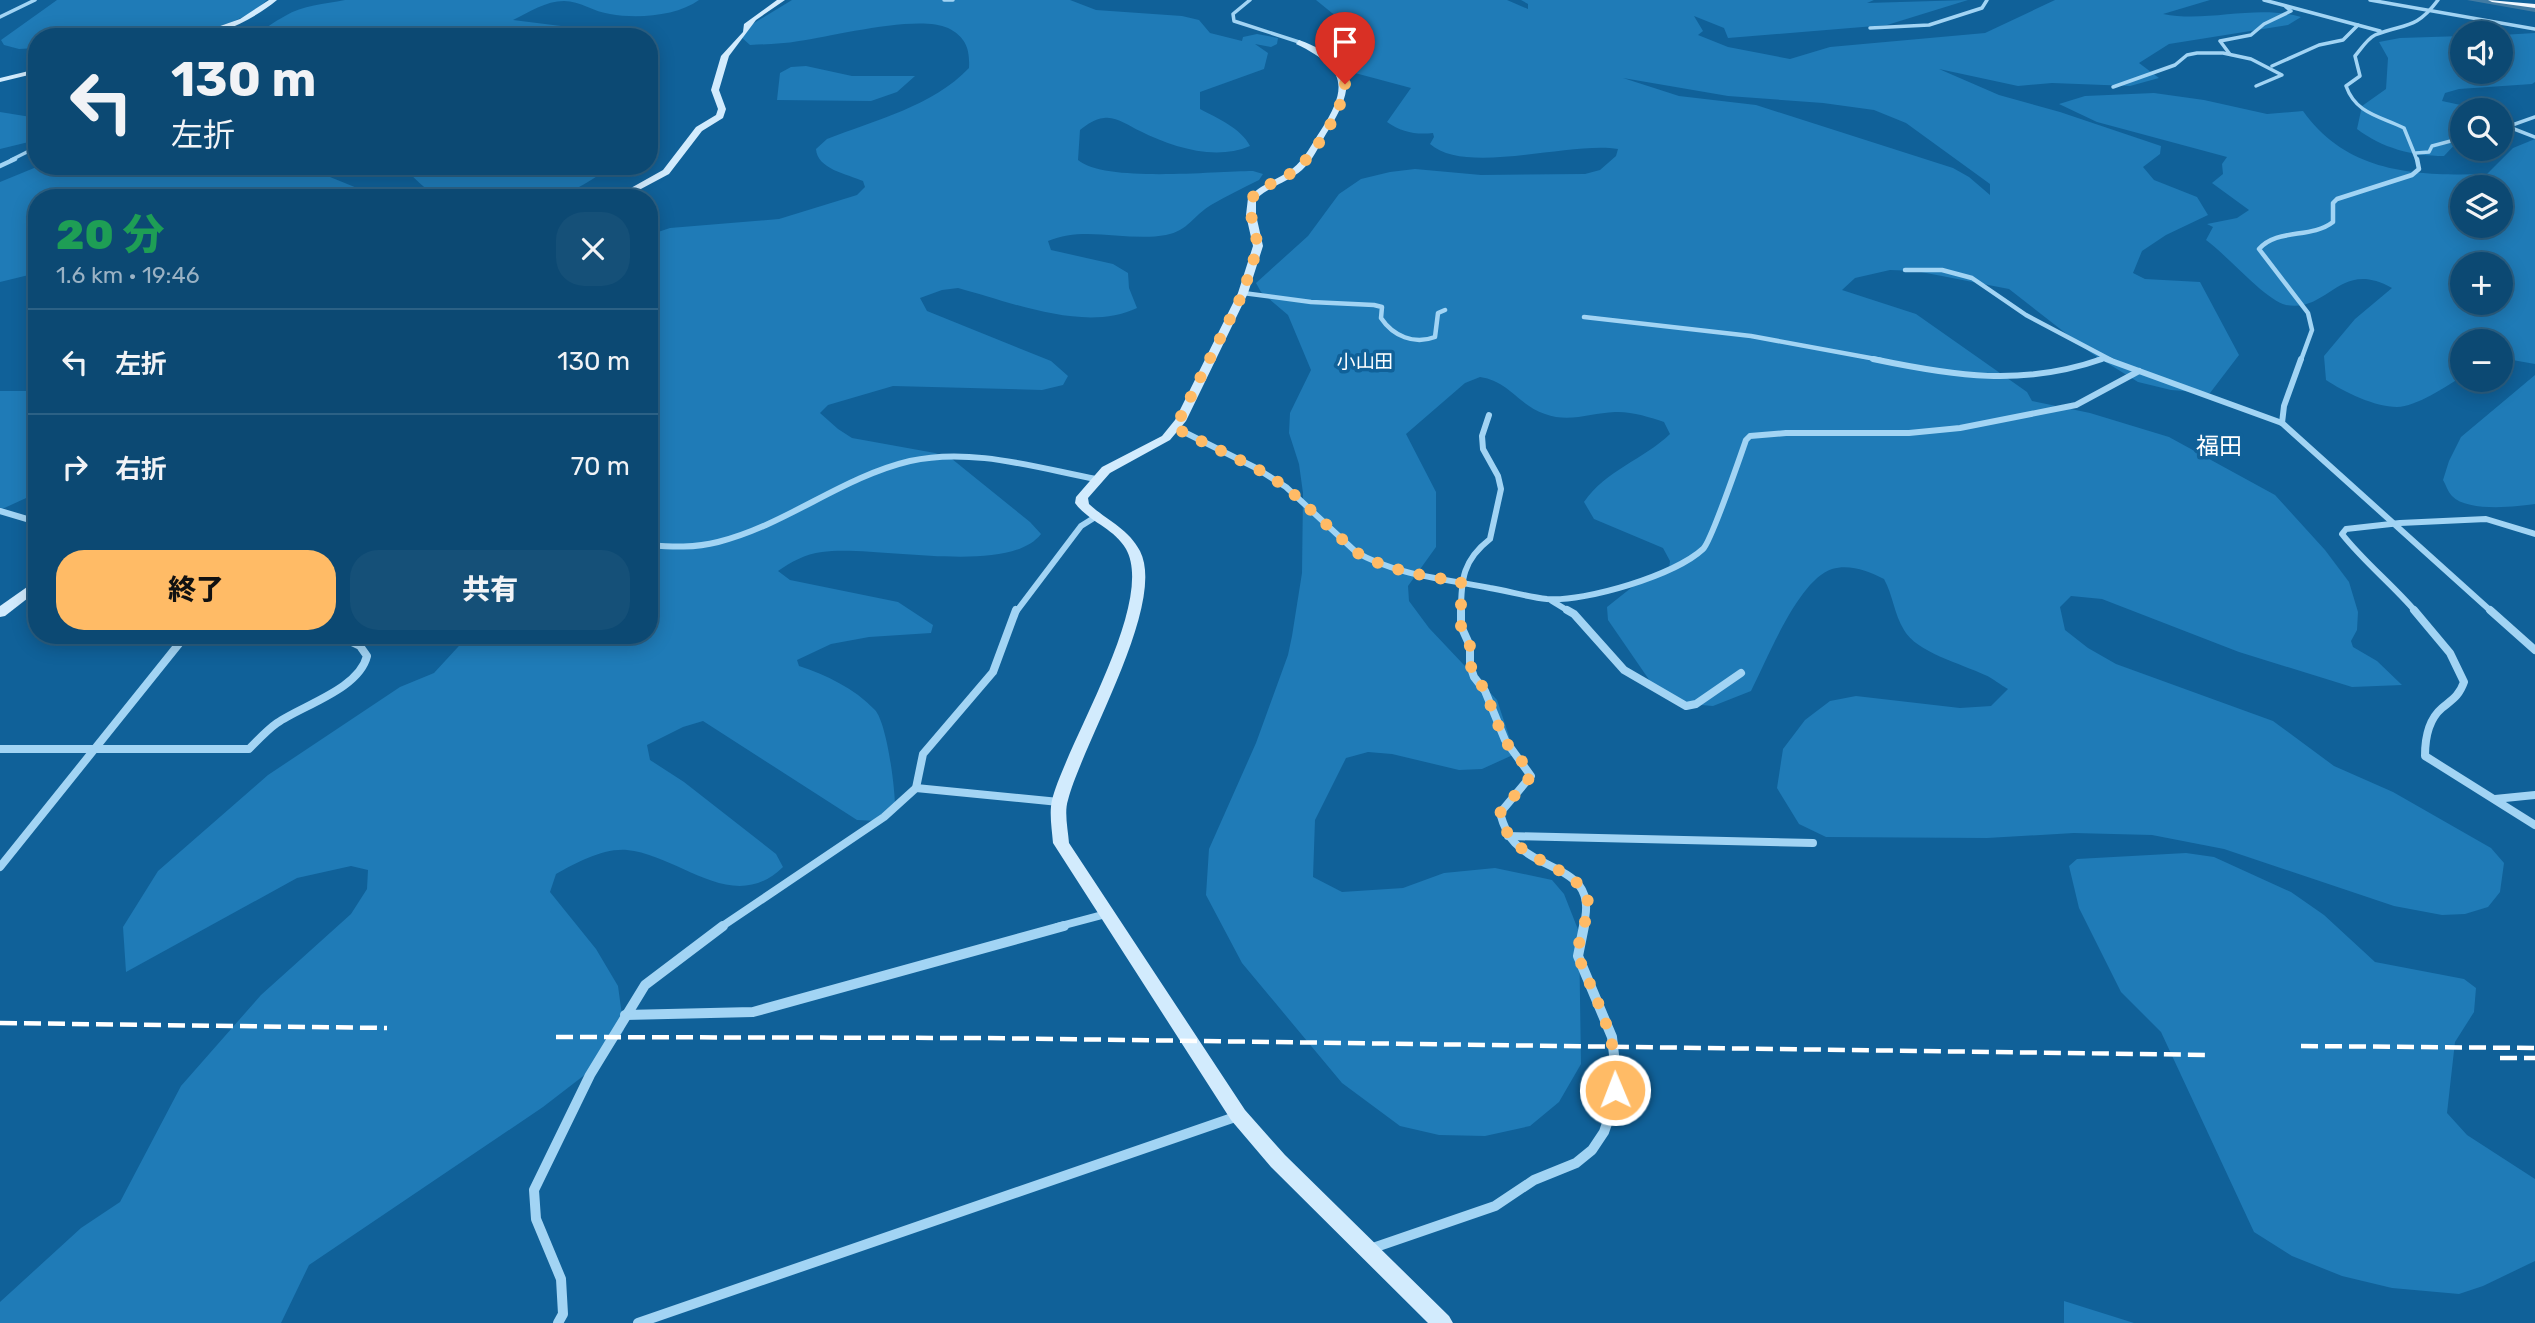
<!DOCTYPE html>
<html lang="ja">
<meta charset="utf-8">
<style>
:root{--surface:#0c4973;--page:#155078;--text:#f1f3f6;--muted:#9ab2c4;--line:#2c6185;--accent:#fb6}
body{margin:0;font-family:Rubik,"Noto Sans JP",sans-serif;background:var(--page);color:var(--text);height:100vh;display:flex;flex-direction:column;font-size:26px;white-space:nowrap}
*{box-sizing:border-box;margin:0}
p{font-size:23px;color:var(--muted)}
.icon{flex:none;width:38px;height:38px;fill:none;stroke:currentColor;stroke-width:2;stroke-linecap:round;stroke-linejoin:round}
.map{position:relative;flex:1;overflow:hidden}
.side{position:absolute;left:28px;top:189px;width:630px;height:455px;display:flex;flex-direction:column;background:var(--surface);border-radius:28px;box-shadow:0 4px 18px #0003,0 0 0 2px var(--line)}
.side>*{flex:none}
.banner{position:absolute;left:28px;top:28px;width:630px;height:147px;border-radius:28px;box-shadow:0 4px 18px #0003,0 0 0 2px var(--line);background:#0c4973;color:var(--text);overflow:hidden}
.fabs{position:absolute;left:2450px;top:21px;display:grid;gap:14px}
.fabs a{display:grid;place-items:center;width:63px;height:63px;border-radius:50%;background:var(--surface);box-shadow:0 4px 18px #0003,0 0 0 2px var(--line);font-size:35px}
.pin{position:absolute;display:grid;place-items:center;width:60px;height:60px;color:#fff;margin:-72px -30px;border-radius:50% 50% 50% 0;rotate:-45deg;box-shadow:0 0 7px #0007}
.pin .icon{rotate:45deg}
.me{position:absolute;width:77px;margin:-38px;rotate:359deg;stroke-linejoin:round;filter:drop-shadow(0 0 5px #0008)}
.turn{display:flex;align-items:center;gap:24px;height:147px;padding:0 28px;font-size:32px}
.turn .icon{width:91px;height:91px;stroke-width:2.5}
.turn b{display:block;font-size:49px;line-height:60px}
.round{display:grid;place-items:center;flex:none;width:74px;height:74px;border-radius:28px;background:var(--page)}
.overview{display:flex;align-items:center;justify-content:space-between;height:119px;padding:0 28px}
h1{font-size:42px;font-weight:800;line-height:52px;color:#1e9e55}
.primary-button{display:flex;gap:14px;margin-top:auto;padding:14px 28px}
.primary-button a{flex:1;height:80px;border-radius:28px;background:var(--accent);color:#111;font-size:28px;font-weight:800;line-height:80px;text-align:center}
.primary-button a+a{background:var(--page);color:var(--text)}
ul{padding:0;list-style:none}
li{display:flex;align-items:center;gap:21px;height:105px;padding:0 28px;border-top:2px solid var(--line)}
li div{flex:1}
li b{display:block;font-size:26px}
li em{font-style:normal}
.map>svg:first-child{display:block}
.green{fill:#1f7bb7;fill-rule:evenodd}
.lines{fill:none;stroke-linecap:round;stroke-linejoin:round}
.river{fill:#417ba3;fill-rule:evenodd}
.street-far4{stroke:#a2d4f4;stroke-width:3.5}
.street-far3{stroke:#a2d4f4;stroke-width:4.5}
.street-far2{stroke:#a2d4f4;stroke-width:6}
.street-far1{stroke:#a2d4f4;stroke-width:8}
.street{stroke:#a2d4f4;stroke-width:10}
.secondary{fill:#d2ebfd;fill-rule:evenodd}
.primary{fill:#f0f8ff;fill-rule:evenodd}
.rail{stroke:#fff;stroke-width:4.5;stroke-dasharray:17 7;stroke-linecap:butt}
.route{stroke:#fb6;stroke-width:12;stroke-dasharray:0 21.6}
.labels{text-anchor:middle;dominant-baseline:central;stroke-width:7;stroke-linejoin:round;paint-order:stroke}
.far-quarter-label{font-size:19px;fill:#fff;stroke:#106199}
.quarter-label{font-size:23px;fill:#fff;stroke:#106199}
</style>
<div class="map">
<svg width="2535" height="1323" viewBox="0 0 2535 1323">
<rect width="100%" height="100%" fill="#106199"/>
<g class="green">
<path d="M57,0H267C216,49 104,37 37,37V48L19,49L4,45L1,40Z"/>
<path d="M345,0H699C677,16 637,19 610,14C594,12 580,1 564,1C546,1 529,12 513,20L561,26L584,37H245C261,33 270,24 285,16C303,5 324,4 345,0Z"/>
<path d="M792,0H1070L1096,10L1182,16L1199,20L1210,33L1242,41L1243,37L1257,34L1278,38L1277,44L1271,47L1255,44L1268,53L1264,69L1200,92V109C1217,118 1241,128 1250,146C1215,161 1172,147 1140,131C1129,126 1116,116 1104,118C1094,119 1088,124 1080,130L1078,160C1105,183 1215,171 1253,171L1263,174L1259,180C1243,188 1226,196 1211,205C1194,215 1188,231 1166,235C1127,242 1084,225 1048,241L1051,250L1113,264L1128,273L1129,288L1137,308C1085,333 1011,302 958,288L942,290L920,298L927,311L1051,361L1068,376L1063,385L1042,390L893,386L828,405L820,413L838,429L852,438L935,453L952,459L1030,522L1041,534C1008,577 874,544 822,552C805,554 791,562 778,571L790,580L898,602L933,625L931,633L869,637L831,644L797,660L799,666C826,675 854,688 875,710C887,723 896,792 895,812L879,821L857,820L703,721L683,727L647,745L650,760L684,782L776,854L783,867C733,916 680,855 627,850C603,848 576,863 556,874L550,892L596,949L618,986L624,1030L604,1060L543,1107L309,1265L281,1323H0V1302L81,1228L120,1202L181,1086L261,995L351,914L367,889L368,870L351,866L297,878L126,972L123,927L158,871L268,775L400,687L434,673L469,635H649V235L670,228L779,219L857,195L865,187L863,181C847,174 817,169 816,149L827,139C875,120 933,106 969,68C970,49 966,37 948,28C918,14 834,36 799,41C783,44 766,44 750,45L740,36L749,26Z"/>
<path d="M1316,0H1507L1528,9V4L1521,0H1874L1867,3L1968,0L1887,25L1728,38L1724,28L1694,16L1703,31L1698,35L1728,47L1790,59L1830,47L1985,33L2055,0H2210L2163,14C2208,23 2255,4 2301,17L2288,25L2169,44L2139,63L2159,78L2130,86L2052,83L2018,86L1939,69L1999,95L2060,112L2161,146L2160,154L2143,167L2154,180L2197,197L2208,215L2166,235L2142,251L2133,273L2145,279L2200,282L2239,355L2210,393L2171,390L2138,382L2091,353L2009,289L1916,271L1890,270L1855,278L1842,290L1916,314L2027,392L2032,401L2090,413L2169,437L2275,495L2325,550L2349,582L2358,612L2357,630L2351,641L2353,647L2377,661L2402,685L2352,687L2239,652L2102,599L2071,596L2060,607L2065,630L2088,648L2116,664L2273,721L2334,766L2393,792L2491,848L2504,863L2500,892L2488,907L2465,914L2442,915L2394,906L2224,849L2152,835L2074,833L1987,838L1826,837L1799,824L1777,788L1783,749L1805,720L1830,701L1856,696L1960,708L1991,706L2008,689C2000,685 1993,678 1985,675C1962,664 1916,652 1904,630C1894,614 1893,595 1884,579C1868,571 1850,564 1832,569C1798,580 1767,660 1751,691L1713,706L1689,704L1652,684L1608,620L1607,607L1636,584L1669,569L1670,561L1663,548L1594,519L1584,502C1606,470 1643,460 1670,434L1664,422C1650,417 1630,411 1615,412C1591,413 1569,423 1545,414C1518,405 1509,381 1480,377L1465,383L1406,434L1436,492V547L1408,586L1409,601L1429,628L1497,700L1515,754L1482,769L1459,770L1392,754L1368,752L1346,758L1315,820L1313,877L1342,892L1403,888L1444,873L1495,868L1552,880L1564,894L1579,932L1581,1064L1559,1102L1530,1126L1485,1136L1439,1135L1400,1126L1342,1083L1242,963L1206,895L1209,849L1256,743L1288,655L1292,636L1302,573L1303,493L1299,464L1289,433L1290,413L1311,370L1288,315L1261,292L1256,283L1308,236L1339,194L1361,179L1390,172L1415,169L1481,175L1585,174L1600,170L1616,156L1618,149C1570,141 1466,176 1430,144L1434,137L1433,133C1416,135 1401,132 1387,122L1411,88L1340,69L1335,62L1338,49L1361,30L1332,13ZM1623,78L1728,96L1823,103L1874,110L1906,123L1990,184V195L1969,177L1953,168L1756,105L1679,96Z"/>
<path d="M2535,33V82L2532,84L2459,89L2445,93L2442,101L2484,110H2462V137L2444,156C2412,156 2382,148 2357,129L2362,106L2386,89L2388,58L2379,42L2400,38L2462,36V72H2501V35Z"/>
<polygon points="806,66 852,76 915,76 897,92 871,101 777,100 780,73 791,67"/>
<path d="M2154,93L2204,100L2267,114L2303,111C2348,174 2417,176 2487,174L2513,148L2535,139V364L2501,358V341H2462V377C2446,386 2416,407 2397,407C2375,407 2344,392 2326,380L2324,356L2355,319L2392,288C2339,258 2329,313 2286,305C2265,300 2227,255 2206,240L2213,227L2207,224L2237,218L2249,210L2212,183L2223,174L2222,164L2227,157L2097,122L2059,104L2085,96ZM2462,187H2501V226H2462ZM2462,264H2501V303H2462Z"/>
<polygon points="0,112 37,118 37,140 0,149"/>
<polygon points="39,166 338,166 330,170 330,177 362,190 392,198 37,198 37,273 0,282 0,182"/>
<path d="M399,166H612C594,178 576,192 554,196C537,200 448,200 433,193C421,187 412,173 399,166Z"/>
<path d="M2535,375V504C2515,507 2467,512 2452,496C2448,492 2446,485 2443,480L2449,461L2461,437Z"/>
<polygon points="0,391 37,391 37,493 0,510"/>
<polygon points="2186,853 2214,857 2291,892 2324,915 2375,962 2464,979 2476,988 2474,1012 2455,1042 2447,1113 2467,1135 2535,1179 2535,1261 2483,1286 2459,1294 2392,1288 2342,1276 2292,1256 2254,1232 2161,1032 2121,992 2079,908 2069,866 2077,859"/>
<polygon points="2064,1301 2134,1323 2064,1323"/>
</g>
<g class="lines">
<polygon class="river" points="2467,0 2492,0 2535,6 2535,12"/>
<g class="street-far4">
<polyline points="944,0 953,0"/>
<polyline points="1250,0 1233,14 1234,21 1299,42"/>
<polyline points="2264,0 2380,31"/>
<polyline points="2370,0 2535,29"/>
<polyline points="0,17 35,0"/>
<polyline points="1870,28 1929,25 1982,8 1987,0"/>
<polyline points="2229,53 2220,41 2251,35 2264,24 2291,11 2286,7"/>
<polyline points="2272,66 2319,45 2343,40 2358,25"/>
<polyline points="2113,87 2175,65 2187,55 2197,53 2223,53 2251,59 2282,75 2256,86"/>
<polyline points="2509,127 2535,137"/>
<polyline points="2501,129 2535,117"/>
<polyline points="2416,153 2429,152 2432,146 2462,138"/>
<polyline points="11,160 37,147"/>
<path d="M2417,160L2404,128C2380,116 2356,114 2346,86L2360,76L2355,56C2361,49 2367,39 2375,35C2404,23 2415,31 2438,0"/>
</g>
<g class="street-far3">
<polyline points="0,166 15,159"/>
<polyline points="1905,270 1942,270 1972,278 2026,315 2111,360"/>
<path d="M1243,293L1311,302L1374,305L1382,307L1381,318C1393,336 1414,345 1435,337L1438,313L1445,310"/>
<polyline points="1584,317 1751,336 1881,360"/>
<polyline points="2097,360 2104,358"/>
<path d="M2301,360L2312,330L2308,313L2259,249C2277,228 2311,239 2333,222V203L2337,199L2412,175L2419,169L2417,159"/>
</g>
<g class="street-far2">
<path d="M1873,359C1954,376 2022,387 2102,359"/>
<polyline points="2106,359 2282,423 2492,612"/>
<polyline points="2282,423 2284,406 2301,359"/>
<path d="M1176,428L1256,468L1286,487L1356,552C1395,575 1446,579 1490,588C1508,591 1528,597 1547,599C1586,602 1675,575 1703,549C1711,542 1740,457 1746,440L1750,436L1786,433H1909L1960,428L2076,405L2139,371"/>
<polyline points="0,511 37,522"/>
<path d="M649,545C672,547 695,548 718,542C786,525 842,477 910,461C971,447 1037,468 1096,479"/>
<polyline points="1552,601 1570,612"/>
<polyline points="1016,612 1081,526 1097,516"/>
<path d="M1461,612C1461,579 1463,560 1490,539L1501,489L1498,476L1483,449L1482,436L1489,415"/>
<path d="M2416,612C2392,584 2364,562 2342,534L2346,529L2400,523L2486,519L2535,534"/>
</g>
<g class="street-far1">
<path d="M1461,610V626L1470,646V665L1474,677L1485,691L1505,740L1531,776L1500,813C1503,824 1507,835 1515,843C1545,874 1600,868 1583,927"/>
<polyline points="1567,610 1574,614 1624,670 1686,706 1696,704 1741,673"/>
<path d="M2414,610L2450,653L2464,682C2459,696 2453,699 2442,708C2429,719 2425,739 2425,756L2535,825"/>
<polyline points="2490,610 2535,650"/>
<path d="M0,749H249C258,740 267,730 277,723C303,705 359,689 367,656L360,646L337,635"/>
<polyline points="916,788 1059,802"/>
<polyline points="2495,799 2535,795"/>
<polyline points="1508,836 1813,843"/>
<polyline points="0,867 186,635"/>
<polyline points="721,927 884,817 916,788 923,754 993,672 1016,610"/>
<polyline points="1057,927 1106,914"/>
</g>
<g class="street">
<polyline points="625,1015 753,1012 1064,926"/>
<polyline points="1370,1249 1495,1206 1534,1180 1576,1163 1592,1150 1604,1132 1613,1106 1616,1073 1612,1037 1578,956 1584,926"/>
<polyline points="558,1323 563,1314 561,1279 536,1219 534,1190 590,1075 645,985 723,926"/>
<polyline points="638,1323 1238,1116"/>
</g>
<g class="secondary">
<path d="M269,0H277C254,19 219,37 189,37L240,19Z"/>
<polygon points="777,0 785,0 756,20 729,56 719,90 726,109 723,118 702,131 669,174 624,198 613,198 663,170 696,127 716,115 718,109 711,90 721,56 743,32 744,24"/>
<path d="M1299,40C1358,62 1356,87 1326,134C1319,146 1313,160 1302,170C1288,182 1270,186 1256,199V215L1263,246L1248,293L1186,421L1170,440L1110,473L1088,498L1089,504C1106,520 1128,528 1140,551C1167,604 1083,742 1068,800C1064,812 1068,830 1069,843L1245,1110L1285,1155L1449,1316L1453,1323H1428L1271,1167L1231,1120L1053,843C1052,830 1049,813 1052,800C1067,742 1156,603 1126,549C1114,528 1089,522 1075,503L1076,497L1102,467L1162,436L1175,420L1238,293L1253,246L1246,215L1248,198C1260,184 1278,180 1292,169C1305,159 1312,143 1321,130C1350,85 1344,67 1296,44Z"/>
<polygon points="37,69 37,73 0,82 0,78"/>
<polygon points="37,580 37,591 5,616 0,617 0,606"/>
</g>
<polygon class="primary" points="2488,0 2535,4 2535,8 2492,2"/>
<g class="rail">
<polyline points="0,1023 387,1028"/>
<polyline points="556,1037 984,1038 2209,1055"/>
<polyline points="2301,1046 2535,1048"/>
<polyline points="2500,1058 2535,1058"/>
</g>
</g>
<g class="lines">
<path class="route" d="M1345,84C1345,107 1312,159 1293,172C1279,181 1263,185 1252,198L1251,215L1258,246L1243,293L1175,428L1256,468L1286,487L1356,552C1387,571 1426,576 1461,582V626L1470,646V665L1485,691L1504,740L1525,765L1531,776L1500,813C1503,822 1505,831 1511,838C1528,861 1579,871 1587,898C1592,913 1577,936 1578,956C1596,1000 1620,1041 1615,1090"/>
</g>
<g class="labels">
<g class="far-quarter-label">
<text x="1365" y="361">小山田</text>
</g>
<g class="quarter-label">
<text x="2219" y="446">福田</text>
</g>
</g>
</svg>
<div class="fabs">
<a><svg class="icon" aria-label="sound" viewBox="0 0 24 24"><path d="M4 9h4l5-4v14l-5-4H4zM17 9q2 3 0 6"/></svg></a>
<a><svg class="icon" aria-label="search" viewBox="0 0 24 24"><circle cx="10" cy="10" r="6"/><path d="M15 15l6 6"/></svg></a>
<a><svg class="icon" aria-label="layers" viewBox="0 0 24 24"><path d="M12 4l9 5-9 5-9-5zM3 14l9 5 9-5"/></svg></a>
<a>+</a>
<a>−</a>
</div>
<div class="pin" style="left:1345px;top:84px;background:#d93025"><svg class="icon" aria-label="arrive" viewBox="0 0 24 24"><path d="M6 21V4h12l-3 4 3 4H6"/></svg></div>
<svg class="me" style="left:1615px;top:1090px" viewBox="-20 -20 40 40"><circle r="17" fill="#fb6" stroke="#fff" stroke-width="3"/><path d="M0-11L8 9 0 5-8 9z" fill="#fff"/></svg>
<div class="banner">
<div class="turn"><svg class="icon" aria-label="left" viewBox="0 0 24 24"><path d="M17 20v-9H6M10 6l-5 5 5 5"/></svg><div><b>130 m</b>左折</div></div>
</div>
<section class="side">
<div class="overview"><div><h1>20 分</h1><p>1.6 km · 19:46</p></div><a class="round"><svg class="icon" aria-label="close" viewBox="0 0 24 24"><path d="M6 6l12 12M18 6L6 18"/></svg></a></div>
<ul>
<li><svg class="icon" aria-label="left" viewBox="0 0 24 24"><path d="M17 20v-9H6M10 6l-5 5 5 5"/></svg><div><b>左折</b></div><em>130 m</em></li>
<li><svg class="icon" aria-label="right" viewBox="0 0 24 24"><path d="M7 20v-9h11M14 6l5 5-5 5"/></svg><div><b>右折</b></div><em>70 m</em></li>
</ul>
<div class="primary-button"><a>終了</a><a>共有</a></div>
</section>
</div>
